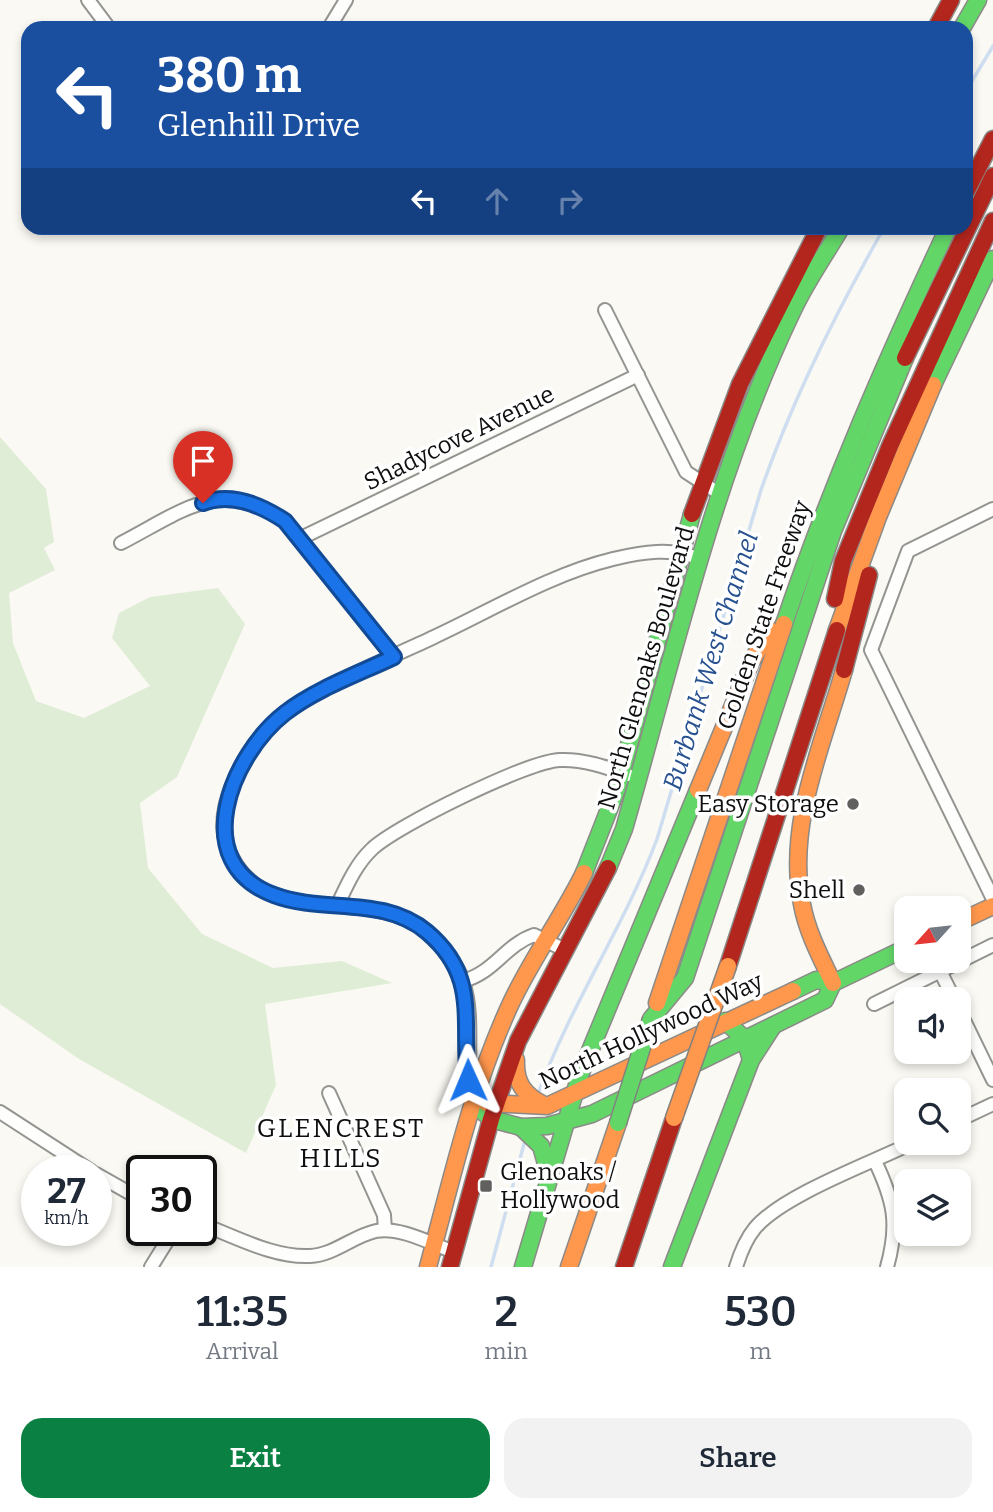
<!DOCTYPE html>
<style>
:root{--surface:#fff;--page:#f2f2f3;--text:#1f2937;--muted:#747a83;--accent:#0b8043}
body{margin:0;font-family:Bitter,serif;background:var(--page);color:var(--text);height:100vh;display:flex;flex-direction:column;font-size:26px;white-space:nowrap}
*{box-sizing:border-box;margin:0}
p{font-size:23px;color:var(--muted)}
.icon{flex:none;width:38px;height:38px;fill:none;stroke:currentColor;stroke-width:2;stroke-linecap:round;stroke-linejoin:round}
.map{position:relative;height:1267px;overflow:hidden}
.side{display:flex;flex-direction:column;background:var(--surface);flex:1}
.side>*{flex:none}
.top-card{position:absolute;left:21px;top:21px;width:952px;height:214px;border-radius:21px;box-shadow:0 4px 10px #0003;background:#1a4fa0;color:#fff;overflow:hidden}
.needle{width:46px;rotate:243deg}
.controls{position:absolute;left:894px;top:896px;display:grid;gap:14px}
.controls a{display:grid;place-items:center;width:77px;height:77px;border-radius:14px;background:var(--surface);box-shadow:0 4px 10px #0003;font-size:35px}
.speed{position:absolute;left:21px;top:1155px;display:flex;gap:14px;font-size:35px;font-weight:700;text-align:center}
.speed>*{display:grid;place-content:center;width:91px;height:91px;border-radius:50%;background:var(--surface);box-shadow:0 4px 10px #0003;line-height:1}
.speed small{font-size:18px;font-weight:400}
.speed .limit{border:4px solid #111;border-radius:10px;background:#fff;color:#111}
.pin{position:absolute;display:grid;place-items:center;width:60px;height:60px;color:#fff;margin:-72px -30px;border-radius:50% 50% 50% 0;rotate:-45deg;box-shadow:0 0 7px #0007}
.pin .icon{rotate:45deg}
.me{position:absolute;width:77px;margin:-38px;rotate:359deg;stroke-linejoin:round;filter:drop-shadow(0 0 5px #0008)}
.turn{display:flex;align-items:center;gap:24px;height:147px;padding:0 21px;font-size:32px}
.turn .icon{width:91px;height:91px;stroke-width:2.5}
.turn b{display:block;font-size:49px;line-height:60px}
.lanes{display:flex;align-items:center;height:66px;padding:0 21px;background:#0003;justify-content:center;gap:35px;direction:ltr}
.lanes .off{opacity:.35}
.eta{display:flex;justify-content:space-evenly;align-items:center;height:119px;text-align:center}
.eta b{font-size:42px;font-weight:600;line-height:49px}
.button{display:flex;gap:14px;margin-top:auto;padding:14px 21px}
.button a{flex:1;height:80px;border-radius:21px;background:var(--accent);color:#fff;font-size:28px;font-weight:600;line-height:80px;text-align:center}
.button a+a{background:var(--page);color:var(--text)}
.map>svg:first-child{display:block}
.green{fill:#e0edd6}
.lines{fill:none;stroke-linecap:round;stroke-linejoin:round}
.stream{stroke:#cedef0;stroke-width:3.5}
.street-casing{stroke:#949491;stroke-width:16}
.fast-casing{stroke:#8b8a88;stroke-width:19}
.slow-casing{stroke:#8b8a88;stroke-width:19}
.jam-casing{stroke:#8b8a88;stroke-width:19}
.street{stroke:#fefefd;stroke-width:12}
.fast{stroke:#63d668;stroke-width:16}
.slow{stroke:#ff974d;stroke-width:16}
.jam{stroke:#b3261e;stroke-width:16}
.fast-bridge-casing{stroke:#82817e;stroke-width:19;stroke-linecap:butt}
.slow-bridge-casing{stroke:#82817e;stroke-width:19;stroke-linecap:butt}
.fast-bridge{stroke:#63d668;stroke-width:16}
.slow-bridge{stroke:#ff974d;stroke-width:16}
.route-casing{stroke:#114b97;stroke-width:18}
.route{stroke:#1a73e8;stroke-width:12}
.poi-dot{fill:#61605e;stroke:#fff;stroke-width:2.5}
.labels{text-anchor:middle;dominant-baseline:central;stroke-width:7;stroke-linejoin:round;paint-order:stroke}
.street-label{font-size:24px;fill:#0e0e0e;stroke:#fff}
.poi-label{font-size:24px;fill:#0e0e0e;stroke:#fff;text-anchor:end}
.water-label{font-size:26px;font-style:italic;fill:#27518f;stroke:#fff}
.neighbourhood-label{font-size:26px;letter-spacing:2px;fill:#0e0e0e;stroke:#fff}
</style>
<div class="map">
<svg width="993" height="1267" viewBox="0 0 993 1267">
<rect width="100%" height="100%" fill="#faf9f3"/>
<polygon class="green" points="0,437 46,489 54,542 44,548 55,570 9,593 13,643 36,701 84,718 150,686 112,638 119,613 150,597 218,588 245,624 177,777 140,803 148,868 202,934 273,968 342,961 392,983 265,1004 276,1085 246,1153 79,1059 0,1004"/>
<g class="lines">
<g class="stream">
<polyline points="966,91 993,46"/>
<path d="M538,1094C570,1005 624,927 657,839L761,490C793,398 836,312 884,228"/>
<polyline points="491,1267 524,1144"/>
</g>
<defs>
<g id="street">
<polyline points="88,0 109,28"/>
<polyline points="329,28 346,0"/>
<polyline points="605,310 686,472 720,494"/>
<polyline points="993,509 908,551 871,650 993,899"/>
<polyline points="299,539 638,375"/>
<path d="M121,543C183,511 218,477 285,521L394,657"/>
<path d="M338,904C347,885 356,864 372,849C396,826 528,761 560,760C583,759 606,767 628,775"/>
<polyline points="935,961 954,999"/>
<path d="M463,981C495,972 505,945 534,935L565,950"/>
<polyline points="874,1004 993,945"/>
<polyline points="959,1010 993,1080"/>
<polyline points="329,1093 384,1215 385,1230"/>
<path d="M472,1102C465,1064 475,1016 463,982C460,970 451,959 444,950C385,870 260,944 226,843C214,806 245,750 272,724C310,689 386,660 434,637C492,610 551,574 613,559C642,552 672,547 700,559"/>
<polyline points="0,1112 91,1171"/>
<polyline points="959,1120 993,1104"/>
<path d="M875,1161C894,1201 899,1224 887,1267"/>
<polyline points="96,1174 142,1200"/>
<path d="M201,1224C235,1236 273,1258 310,1256C334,1255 353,1236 376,1231C399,1226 432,1244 454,1252"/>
<polyline points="151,1267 174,1230"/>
<path d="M736,1267C740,1254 746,1239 755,1228C783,1195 871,1163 912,1143"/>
</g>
<g id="fast">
<polyline points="962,28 978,0"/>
<polyline points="933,385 993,259"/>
<path d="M784,624C831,486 886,360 948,228"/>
<path d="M608,868L624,829C674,655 714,474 793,310C806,282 825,255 841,228"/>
<polyline points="584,873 617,789 692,514"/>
<polyline points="793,991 816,980 833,983 906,948"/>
<polyline points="651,1019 685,978 833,531 905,358"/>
<polyline points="725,1021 745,1039 751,1060"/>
<polyline points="482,1111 491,1119 521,1127 547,1126 592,1114 825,1000 833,983"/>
<polyline points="521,1127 541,1146 548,1171"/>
<polyline points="523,1267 580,1075 698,790"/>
<polyline points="672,1267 751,1060 773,1026"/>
</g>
<g id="slow">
<polyline points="837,630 878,517 933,385"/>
<polyline points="698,790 751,662 770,630"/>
<polyline points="959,922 993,906"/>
<path d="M833,983C821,958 807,932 802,904C786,825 823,744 844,670"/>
<polyline points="657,1003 784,624"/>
<path d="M516,1060C515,1083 524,1095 544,1105"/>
<polyline points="486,1103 547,1106 793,991"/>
<path d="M428,1267C452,1178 472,1087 511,1003C532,958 562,918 584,873"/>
<polyline points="569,1267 618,1123"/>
</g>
<g id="jam">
<polyline points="936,28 951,0"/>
<polyline points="966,192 993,139"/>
<polyline points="905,358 993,176"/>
<polyline points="692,514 740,384 819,228"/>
<polyline points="835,599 843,561 890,446 993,221"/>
<polyline points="844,670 869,575"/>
<polyline points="728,966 837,630"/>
<polyline points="450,1267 491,1119 518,1041 608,868"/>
<polyline points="624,1267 674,1118"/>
</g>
</defs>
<use href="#street" class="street-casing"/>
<use href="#fast" class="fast-casing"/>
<use href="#slow" class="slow-casing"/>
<use href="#jam" class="jam-casing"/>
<use href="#street" class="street"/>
<use href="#fast" class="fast"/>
<use href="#slow" class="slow"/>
<use href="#jam" class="jam"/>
<defs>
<polyline id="fast-bridge" points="618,1123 651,1019"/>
<polyline id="slow-bridge" points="674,1118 728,966"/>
</defs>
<use href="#fast-bridge" class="fast-bridge-casing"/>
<use href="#slow-bridge" class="slow-bridge-casing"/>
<use href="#fast-bridge" class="fast-bridge"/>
<use href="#slow-bridge" class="slow-bridge"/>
</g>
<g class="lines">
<defs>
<path id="route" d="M203,503C232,492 261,505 285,521L394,657C358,674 316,689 285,713C231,755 187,863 274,895C324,914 383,895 427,932C480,977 461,1021 468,1080"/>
</defs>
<use href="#route" class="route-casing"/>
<use href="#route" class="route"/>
</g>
<g class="poi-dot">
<circle cx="853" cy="804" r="7"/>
<circle cx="859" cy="890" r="7"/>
<rect x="479" y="1179" width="14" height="14" rx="3.5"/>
</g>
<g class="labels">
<g class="street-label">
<text transform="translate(459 438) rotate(-26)">Shadycove Avenue</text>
<text transform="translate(764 615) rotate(-71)">Golden State Freeway</text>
<text transform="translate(646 668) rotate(-74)">North Glenoaks Boulevard</text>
<text transform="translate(651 1031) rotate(-25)">North Hollywood Way</text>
</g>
<g class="poi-label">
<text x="839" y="804">Easy Storage</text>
<text x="845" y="890">Shell</text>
<text x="500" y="1172" text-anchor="start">Glenoaks /<tspan x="500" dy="28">Hollywood</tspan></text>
</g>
<g class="water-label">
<text transform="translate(711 661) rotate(-73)">Burbank West Channel</text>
</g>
<g class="neighbourhood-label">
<text x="341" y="1128">GLENCREST<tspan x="341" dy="30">HILLS</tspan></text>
</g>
</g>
</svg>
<div class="controls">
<a><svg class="needle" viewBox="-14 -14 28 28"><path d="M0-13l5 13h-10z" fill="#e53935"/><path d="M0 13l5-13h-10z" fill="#747a83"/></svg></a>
<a><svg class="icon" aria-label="sound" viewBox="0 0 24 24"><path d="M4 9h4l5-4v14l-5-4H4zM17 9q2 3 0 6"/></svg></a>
<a><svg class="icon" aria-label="search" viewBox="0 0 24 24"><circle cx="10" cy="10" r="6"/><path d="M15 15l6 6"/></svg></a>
<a><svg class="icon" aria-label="layers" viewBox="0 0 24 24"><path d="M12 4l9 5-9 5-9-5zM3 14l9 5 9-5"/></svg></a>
</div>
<div class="speed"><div>27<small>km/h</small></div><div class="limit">30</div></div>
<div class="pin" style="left:203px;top:503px;background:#d93025"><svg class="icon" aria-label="arrive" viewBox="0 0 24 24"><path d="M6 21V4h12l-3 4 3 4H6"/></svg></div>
<svg class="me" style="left:468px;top:1080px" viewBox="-20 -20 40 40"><path d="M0-17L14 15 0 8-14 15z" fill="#1a73e8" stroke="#fff" stroke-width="4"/></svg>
<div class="top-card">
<div class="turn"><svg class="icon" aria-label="left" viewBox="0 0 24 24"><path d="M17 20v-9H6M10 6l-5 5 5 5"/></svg><div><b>380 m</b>Glenhill Drive</div></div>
<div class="lanes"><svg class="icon" aria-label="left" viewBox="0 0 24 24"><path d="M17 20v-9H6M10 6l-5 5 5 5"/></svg><svg class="icon off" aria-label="ahead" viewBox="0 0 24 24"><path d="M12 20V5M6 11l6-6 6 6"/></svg><svg class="icon off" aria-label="right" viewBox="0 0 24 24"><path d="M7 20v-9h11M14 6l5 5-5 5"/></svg></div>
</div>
</div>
<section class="side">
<div class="eta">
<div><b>11:35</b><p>Arrival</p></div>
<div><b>2</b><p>min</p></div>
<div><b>530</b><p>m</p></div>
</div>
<div class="button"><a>Exit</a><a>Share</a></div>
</section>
